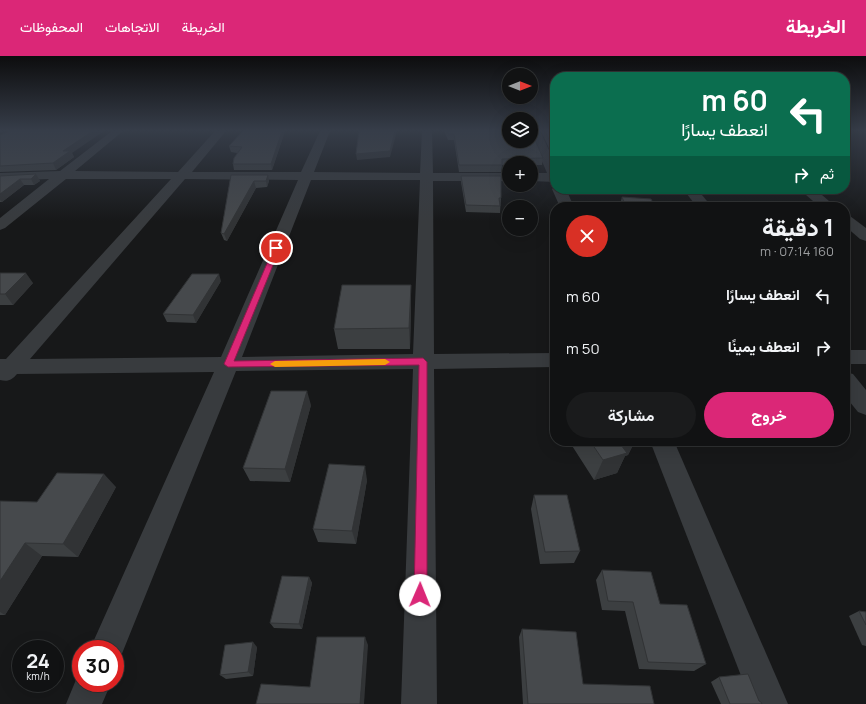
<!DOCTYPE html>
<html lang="ar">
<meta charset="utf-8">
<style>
:root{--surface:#111213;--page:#1a1b1c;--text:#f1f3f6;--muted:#9c9ea0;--line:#303233;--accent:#db2777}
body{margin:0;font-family:Manrope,Vazirmatn,sans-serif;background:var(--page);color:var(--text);direction:rtl;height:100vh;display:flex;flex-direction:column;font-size:15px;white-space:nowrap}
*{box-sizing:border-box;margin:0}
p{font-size:13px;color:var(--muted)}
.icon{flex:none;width:22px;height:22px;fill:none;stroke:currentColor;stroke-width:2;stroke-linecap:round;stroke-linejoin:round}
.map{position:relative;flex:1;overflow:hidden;direction:ltr}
.panel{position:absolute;left:550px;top:146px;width:300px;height:244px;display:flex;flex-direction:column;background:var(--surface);border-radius:16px;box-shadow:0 4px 16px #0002,0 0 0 1px var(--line);direction:rtl}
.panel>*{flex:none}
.top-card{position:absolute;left:550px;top:16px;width:300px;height:122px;border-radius:16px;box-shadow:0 4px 16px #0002,0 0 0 1px var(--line);direction:rtl;background:#0b6e4f;color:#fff;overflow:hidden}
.needle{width:26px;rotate:90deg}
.buttons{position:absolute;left:502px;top:12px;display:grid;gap:8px}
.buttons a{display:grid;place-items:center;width:36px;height:36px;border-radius:50%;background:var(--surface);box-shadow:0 4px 16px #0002,0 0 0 1px var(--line);font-size:20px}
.speed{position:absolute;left:12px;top:584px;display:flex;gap:8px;font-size:20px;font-weight:700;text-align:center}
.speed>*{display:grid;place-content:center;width:52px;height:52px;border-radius:50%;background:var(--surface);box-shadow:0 4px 16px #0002,0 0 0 1px var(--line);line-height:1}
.speed small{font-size:10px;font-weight:400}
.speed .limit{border:6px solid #d22;background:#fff;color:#111}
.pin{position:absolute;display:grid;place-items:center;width:34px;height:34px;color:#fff;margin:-17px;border:2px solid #fff;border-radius:50%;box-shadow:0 1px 4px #0007}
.me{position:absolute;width:44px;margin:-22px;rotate:1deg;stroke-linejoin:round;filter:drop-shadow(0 0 3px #0008)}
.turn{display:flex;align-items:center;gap:14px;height:84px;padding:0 16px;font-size:18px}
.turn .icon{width:52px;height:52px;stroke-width:2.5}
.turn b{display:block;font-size:28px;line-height:34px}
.then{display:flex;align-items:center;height:38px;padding:0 16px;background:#0003;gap:8px;font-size:15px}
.round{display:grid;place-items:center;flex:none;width:42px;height:42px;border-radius:21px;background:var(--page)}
.head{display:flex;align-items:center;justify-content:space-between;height:68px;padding:0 16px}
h1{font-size:24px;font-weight:700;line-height:30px}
.button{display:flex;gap:8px;margin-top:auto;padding:8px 16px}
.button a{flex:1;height:46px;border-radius:24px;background:var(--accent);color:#fff;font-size:16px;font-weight:700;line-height:46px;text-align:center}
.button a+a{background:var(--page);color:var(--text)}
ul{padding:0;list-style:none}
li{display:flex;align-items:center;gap:12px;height:52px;padding:0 16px}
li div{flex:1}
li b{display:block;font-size:15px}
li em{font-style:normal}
header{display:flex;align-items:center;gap:24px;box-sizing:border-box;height:56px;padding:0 20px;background:var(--accent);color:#fff}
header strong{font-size:19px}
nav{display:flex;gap:22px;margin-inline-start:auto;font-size:14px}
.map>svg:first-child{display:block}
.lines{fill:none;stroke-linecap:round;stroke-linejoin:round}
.street{fill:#383b3e;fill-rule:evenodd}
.wall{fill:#3c3f41}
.shaded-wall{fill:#313335}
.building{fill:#46494c;stroke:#313335}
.route{fill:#db2777;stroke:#8e194d}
.slow{fill:#f59e0b}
</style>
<header>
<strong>الخريطة</strong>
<nav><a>الخريطة</a><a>الاتجاهات</a><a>المحفوظات</a></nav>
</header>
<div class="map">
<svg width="866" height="648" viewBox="0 0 866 648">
<rect width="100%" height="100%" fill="#171819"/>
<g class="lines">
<g class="street">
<path d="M112,75H123L75,115L178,116L215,75H226L192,116H301L320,75H330L314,116L420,117L422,75H432L433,117H509V125H433L434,298L555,297V311L434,313L437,648H401L413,313L236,315L119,605L115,607V593H90L214,316L17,318C12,324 8,326 0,324V303H6L171,123H66L5,172L0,174V162L49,123L0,125V117L60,115ZM185,123L298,124L221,301L30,303ZM311,124H420L413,298L242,301Z"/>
<polygon points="531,75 540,75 555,107 555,126 531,125 531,117 547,117 531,79"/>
<polygon points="555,130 555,133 566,133 574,151 560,151 552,133"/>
<polygon points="683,133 697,133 712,151 697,151"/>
<polygon points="799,133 815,133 836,151 820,151"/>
<polygon points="845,159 850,160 866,172 866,185 860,183 845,170"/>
<rect x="845" y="294" width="21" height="14"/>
<polygon points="845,316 853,318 866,334 866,359 858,356 845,340"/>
<polygon points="650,385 674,385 788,648 752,648"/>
<polygon points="80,614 81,627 111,627 102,648 66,648"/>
</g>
</g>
<g class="wall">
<polygon points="243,75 285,75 272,114 234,114 233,108 237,97 231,96 229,90"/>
<polygon points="444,75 509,75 543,102 542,109 531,109 531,107 509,107 509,109 502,109 501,116 459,116 454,84 448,84"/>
<polygon points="541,75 555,75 555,105"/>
<polygon points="0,79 72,97 74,101 56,114 0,116"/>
<polygon points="36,118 40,125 34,129 24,129 2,146 0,146 0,120"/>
<polygon points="231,119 268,119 269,125 267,131 256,132 227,185 224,184 221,177"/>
<polygon points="461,120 501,142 500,157 466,156 461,126"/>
<polygon points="622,141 655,151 621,151 620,148"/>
<polygon points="0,217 33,227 13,249 0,249"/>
<polygon points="221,225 196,267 167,266 163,258"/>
<polygon points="411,249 410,293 338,293 334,273"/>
<polygon points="555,340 555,363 551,356"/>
<polygon points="311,349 290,426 250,425 243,412"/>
<polygon points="569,385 635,385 628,399 625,400 617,417 594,424"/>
<polygon points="367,424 356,488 318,486 313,473"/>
<polygon points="116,431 78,501 42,500 5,559 0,559 0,445 37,446"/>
<polygon points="534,439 580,495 574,507 540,508 531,453"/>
<polygon points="602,514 660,548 706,608 694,615 639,613 625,555 602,554 596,524"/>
<polygon points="309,521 312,527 302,573 274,572 270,567"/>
<polygon points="859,555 866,556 866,590 862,589 849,560"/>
<polygon points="522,573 583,628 654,648 523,648 519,581"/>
<polygon points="257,591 253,620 226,623 220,619"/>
<polygon points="719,621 759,645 762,648 721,648 711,626"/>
</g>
<g class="shaded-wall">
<polygon points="0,75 4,75 0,77"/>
<polygon points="93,75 104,75 72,97 74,101 56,114 53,107 63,95"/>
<polygon points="282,75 285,75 272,114 271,108"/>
<polygon points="395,75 397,75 390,101 357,104 356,98"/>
<polygon points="36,118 40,125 34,129 31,123"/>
<polygon points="268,119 269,125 267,131 266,125"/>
<polygon points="20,123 24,129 2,146 0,144 0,138"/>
<polygon points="254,125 256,132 227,185 224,178"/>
<polygon points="26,217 33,227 13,249 5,238"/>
<polygon points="219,218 221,225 196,267 193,259"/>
<polygon points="411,229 411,249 410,293 409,272"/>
<polygon points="307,335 311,349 290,426 285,413"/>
<polygon points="617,385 635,385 628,399 625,400 617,417 594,424 603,404"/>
<polygon points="365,410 367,424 356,488 352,475"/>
<polygon points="104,418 116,431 78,501 63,488"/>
<polygon points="25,487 42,500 5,559 0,556 0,525"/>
<polygon points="309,521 312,527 302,573 299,568"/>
<polygon points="365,581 368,589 364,648 360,648"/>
<polygon points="253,586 257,591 253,620 248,616"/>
</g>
<g class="building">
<polygon points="10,75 93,75 63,95 70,95 53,107 0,110 0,79"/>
<polygon points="243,75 282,75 271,108 233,108 234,102 242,91 229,90"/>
<polygon points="359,75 395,75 390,95 356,98"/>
<polygon points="447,75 509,75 509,85 531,85 531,75 543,102 502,103 502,109 459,109 454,78 448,78"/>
<polygon points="545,75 555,75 555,97"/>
<polygon points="36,118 31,123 20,123 0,138 0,120"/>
<polygon points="231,119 268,119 266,125 254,125 224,178 221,177"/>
<polygon points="461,120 501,120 501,142 499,142 500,150 466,149"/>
<polygon points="622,141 651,143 655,151 626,151"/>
<polygon points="0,217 26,217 5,238 0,238"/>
<polygon points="192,218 219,218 193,259 163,258"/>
<polygon points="342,229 411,229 409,272 334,273"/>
<polygon points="271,335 307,335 285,413 243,412"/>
<polygon points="590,385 618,385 627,397 603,404"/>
<polygon points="329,408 365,410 352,475 313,473"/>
<polygon points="57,417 104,418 63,488 25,487 0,525 0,445 37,446"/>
<polygon points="534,439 567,439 580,495 545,496"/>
<polygon points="602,514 651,516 660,548 687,549 706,608 648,606 633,546 608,545"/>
<polygon points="282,520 309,521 299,568 270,567"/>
<polygon points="859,555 866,556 866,569"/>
<polygon points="522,573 576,576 583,628 650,630 654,648 528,648"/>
<polygon points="317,581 365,581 360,648 256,648 261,628 310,631"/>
<polygon points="253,586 248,616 220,619 225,589"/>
<polygon points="748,618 759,645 761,646 762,648 730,648 719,621"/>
</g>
<linearGradient id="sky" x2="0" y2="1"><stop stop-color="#0d0d0e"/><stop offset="0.45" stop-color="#363d49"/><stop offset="1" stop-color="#363d49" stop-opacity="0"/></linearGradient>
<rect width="866" height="165" fill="url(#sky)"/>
<polygon class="route" points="274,191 280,192 234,305 423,302 427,306 427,539 425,544 420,546 416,544 414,539 419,309 228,311 224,308"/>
<polygon class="slow" points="385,303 390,306 385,309 275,311 270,308 275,305"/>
</svg>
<div class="buttons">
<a><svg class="needle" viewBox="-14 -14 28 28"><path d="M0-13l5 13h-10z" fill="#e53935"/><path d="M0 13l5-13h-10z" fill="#9c9ea0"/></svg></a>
<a><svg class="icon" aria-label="layers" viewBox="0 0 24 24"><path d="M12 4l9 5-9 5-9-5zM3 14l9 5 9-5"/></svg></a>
<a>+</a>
<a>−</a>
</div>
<div class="speed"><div>24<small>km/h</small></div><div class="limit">30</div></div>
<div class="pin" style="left:276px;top:192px;background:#d93025"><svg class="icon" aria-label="arrive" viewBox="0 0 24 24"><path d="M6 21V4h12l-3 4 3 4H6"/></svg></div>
<svg class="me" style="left:420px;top:539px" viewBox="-20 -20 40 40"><circle r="19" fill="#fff"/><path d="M0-13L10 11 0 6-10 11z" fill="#db2777"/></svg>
<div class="top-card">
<div class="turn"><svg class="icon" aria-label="left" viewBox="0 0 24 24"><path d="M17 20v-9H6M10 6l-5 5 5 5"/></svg><div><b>60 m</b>انعطف يسارًا</div></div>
<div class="then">ثم<svg class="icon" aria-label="right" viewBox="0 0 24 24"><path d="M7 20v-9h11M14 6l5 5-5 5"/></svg></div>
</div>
<section class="panel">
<div class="head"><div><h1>1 دقيقة</h1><p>160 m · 07:14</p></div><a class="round" style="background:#d93025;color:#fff"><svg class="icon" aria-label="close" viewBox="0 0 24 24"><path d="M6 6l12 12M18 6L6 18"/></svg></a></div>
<ul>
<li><svg class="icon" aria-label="left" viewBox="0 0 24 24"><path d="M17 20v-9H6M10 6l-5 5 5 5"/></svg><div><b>انعطف يسارًا</b></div><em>60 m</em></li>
<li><svg class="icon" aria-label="right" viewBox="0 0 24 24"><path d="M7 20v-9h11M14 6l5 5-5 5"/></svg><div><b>انعطف يمينًا</b></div><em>50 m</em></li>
</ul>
<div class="button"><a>خروج</a><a>مشاركة</a></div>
</section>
</div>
